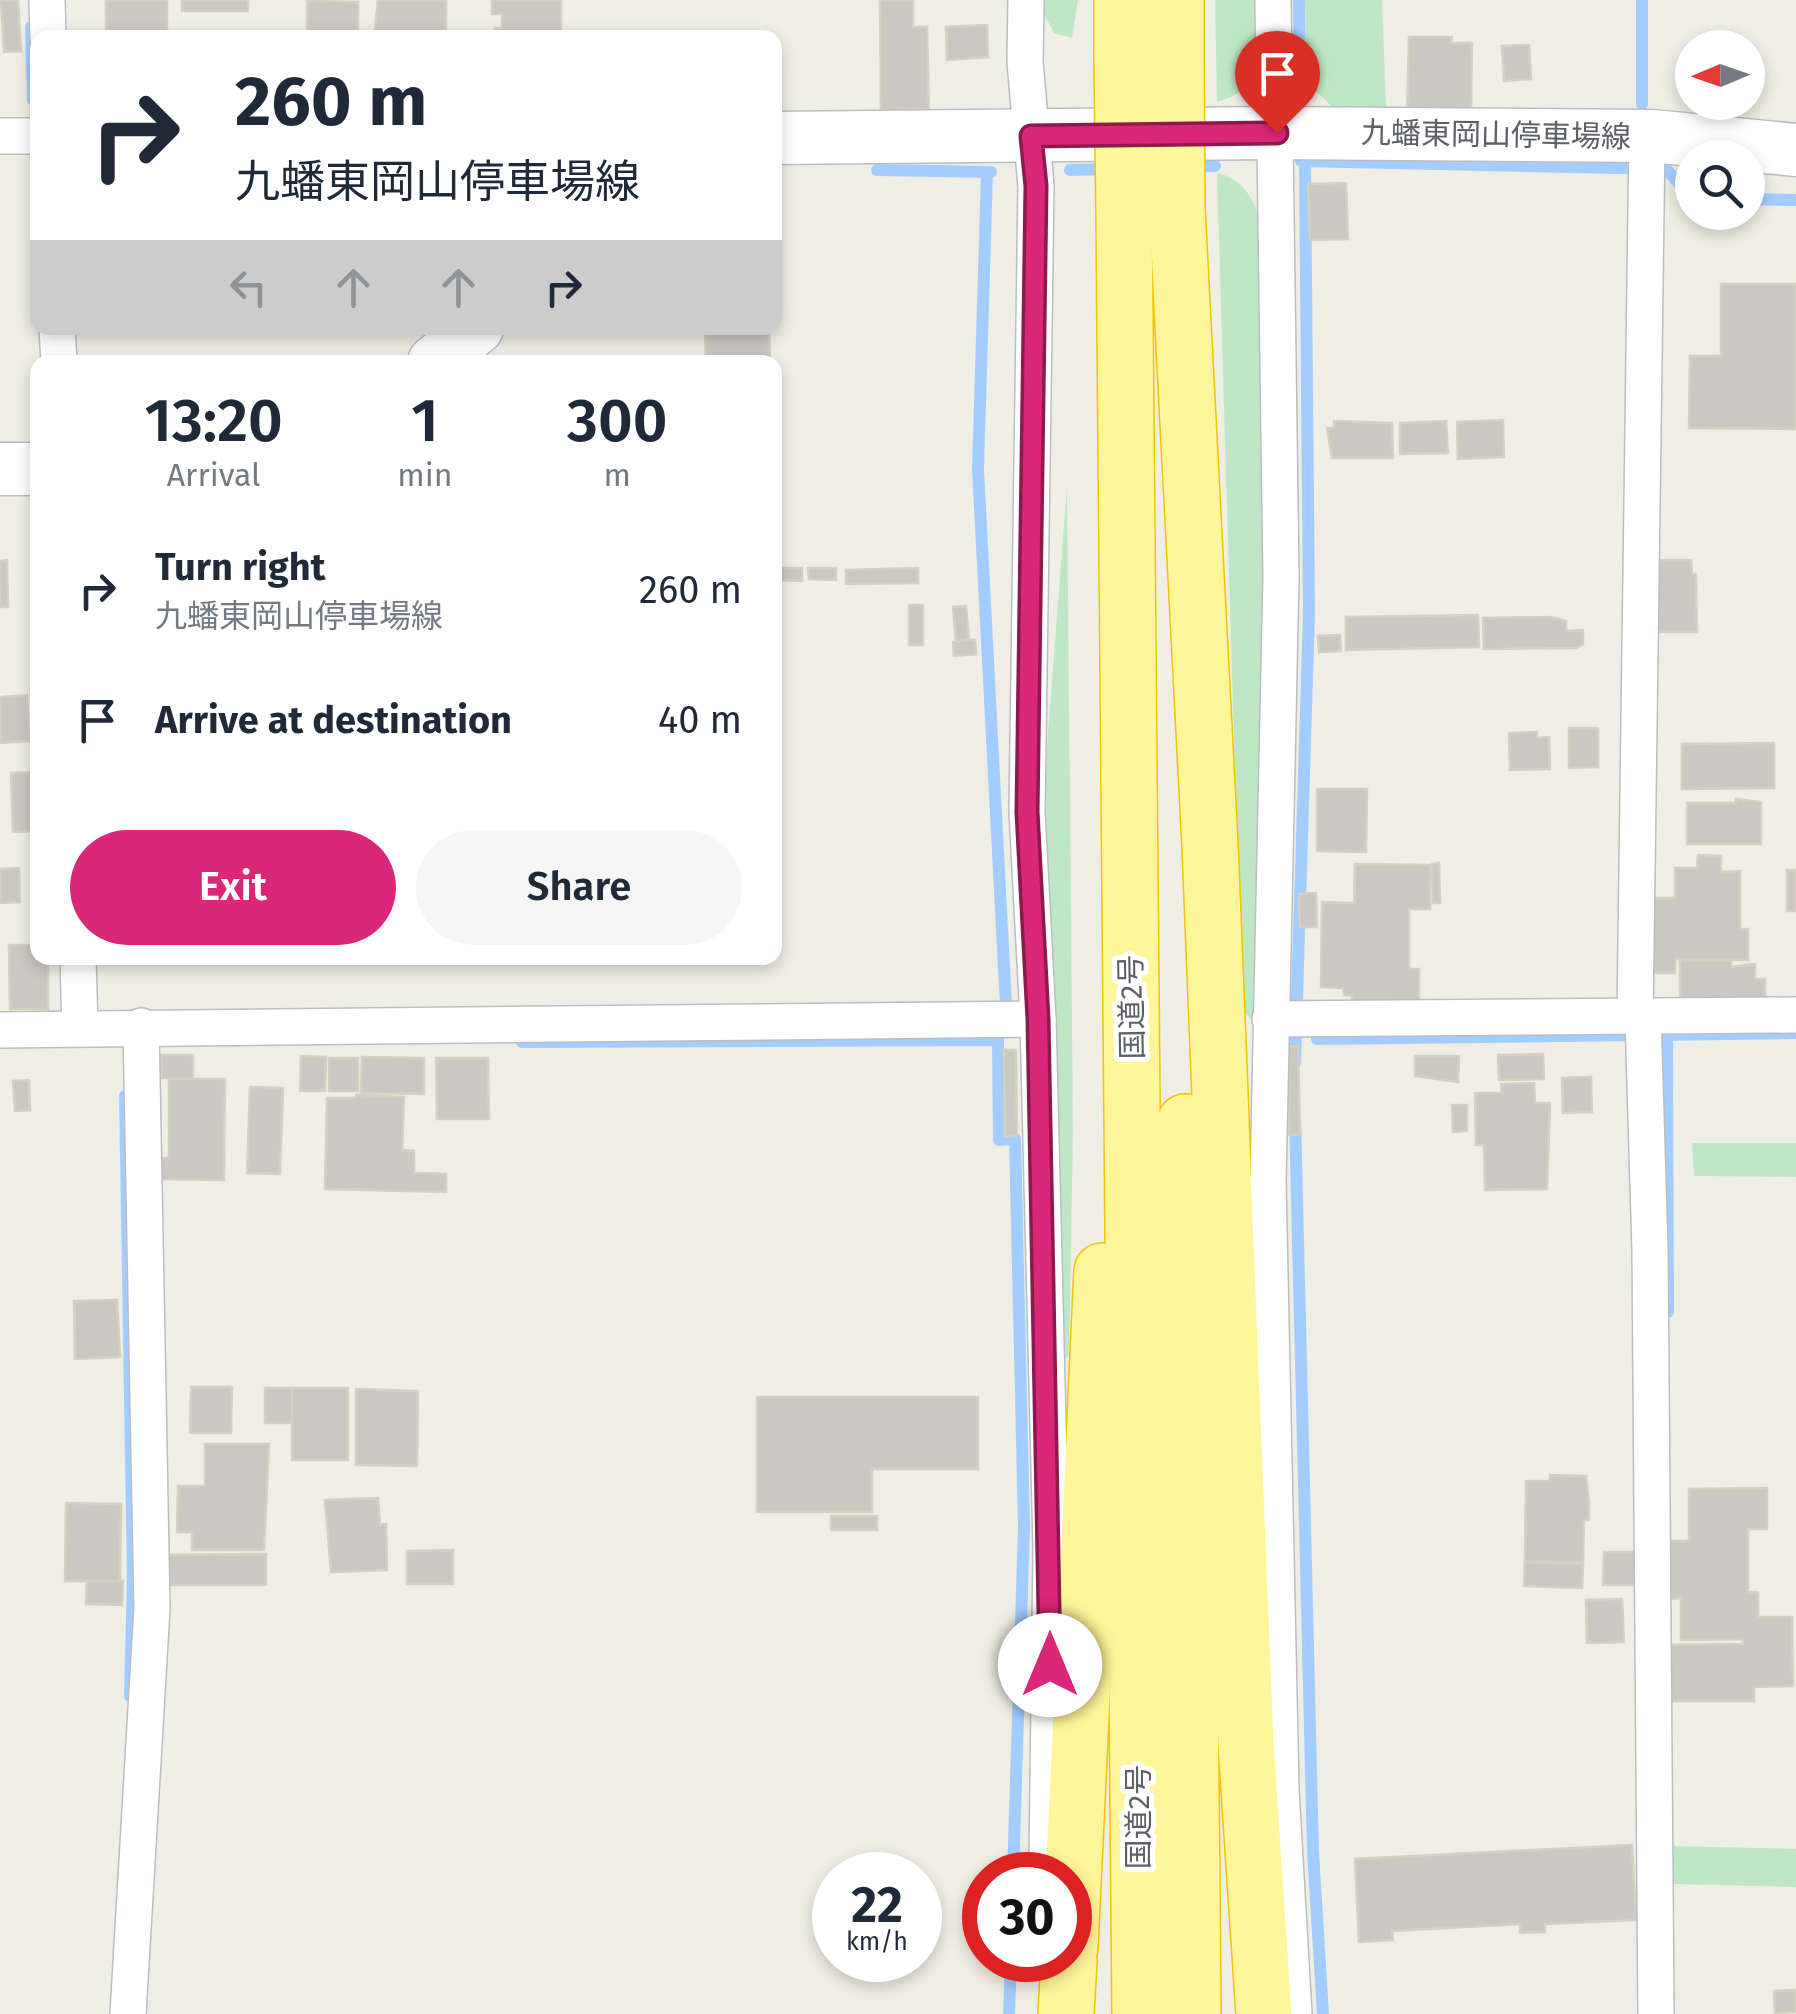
<!DOCTYPE html>
<meta charset="utf-8">
<style>
:root{--surface:#fff;--page:#f6f6f7;--text:#1f2937;--muted:#747a83;--accent:#db2777}
body{margin:0;font-family:"Fira Sans","Noto Sans JP",sans-serif;background:var(--page);color:var(--text);height:100vh;display:flex;flex-direction:column;font-size:38px;white-space:nowrap}
*{box-sizing:border-box;margin:0}
p{font-size:32px;color:var(--muted)}
.icon{flex:none;width:55px;height:55px;fill:none;stroke:currentColor;stroke-width:2;stroke-linecap:round;stroke-linejoin:round}
.map{position:relative;flex:1;overflow:hidden}
.panel{position:absolute;left:30px;top:355px;width:752px;height:610px;display:flex;flex-direction:column;background:var(--surface);border-radius:20px;box-shadow:0 5px 15px #0003}
.panel>*{flex:none}
.top-card{position:absolute;left:30px;top:30px;width:752px;height:305px;border-radius:20px;box-shadow:0 5px 15px #0003;background:#fff;color:var(--text);overflow:hidden}
.needle{width:65px;rotate:268deg}
.controls{position:absolute;left:1675px;top:30px;display:grid;gap:20px}
.controls a{display:grid;place-items:center;width:90px;height:90px;border-radius:50%;background:var(--surface);box-shadow:0 5px 15px #0003;font-size:50px}
.speed{position:absolute;left:812px;top:1852px;display:flex;gap:20px;font-size:50px;font-weight:700;text-align:center}
.speed>*{display:grid;place-content:center;width:130px;height:130px;border-radius:50%;background:var(--surface);box-shadow:0 5px 15px #0003;line-height:1}
.speed small{font-size:25px;font-weight:400}
.speed .limit{border:15px solid #d22;background:#fff;color:#111}
.pin{position:absolute;display:grid;place-items:center;width:85px;height:85px;color:#fff;margin:-102px -42px;border-radius:50% 50% 50% 0;rotate:-45deg;box-shadow:0 0 10px #0007}
.pin .icon{rotate:45deg}
.me{position:absolute;width:110px;margin:-55px;rotate:0deg;stroke-linejoin:round;filter:drop-shadow(0 0 8px #0008)}
.turn{display:flex;align-items:center;gap:35px;height:210px;padding:0 40px;font-size:45px}
.turn .icon{width:130px;height:130px;stroke-width:2.5}
.turn b{display:block;font-size:70px;line-height:85px}
.lanes{display:flex;align-items:center;height:95px;padding:0 40px;background:#0003;justify-content:center;gap:50px;direction:ltr}
.lanes .off{opacity:.35}
.eta{display:flex;justify-content:space-evenly;align-items:center;height:170px;text-align:center}
.eta b{font-size:60px;font-weight:600;line-height:70px}
.button{display:flex;gap:20px;margin-top:auto;padding:20px 40px}
.button a{flex:1;height:115px;border-radius:60px;background:var(--accent);color:#fff;font-size:40px;font-weight:600;line-height:115px;text-align:center}
.button a+a{background:var(--page);color:var(--text)}
ul{padding:0;list-style:none}
li{display:flex;align-items:center;gap:30px;height:130px;padding:0 40px}
li div{flex:1}
li b{display:block;font-size:38px}
li em{font-style:normal}
.map>svg:first-child{display:block}
.green{fill:#c0e7c5}
.lines{fill:none;stroke-linecap:round;stroke-linejoin:round}
.stream{stroke:#a4cdff;stroke-width:12}
.building{fill:#cac8c1;stroke:#d4d1c2;stroke-width:2.5}
.minor-casing{stroke:#bcbdc3;stroke-width:38}
.secondary-casing{stroke:#babcc3;stroke-width:55}
.trunk-casing{stroke:#f3c400;stroke-width:58}
.minor{stroke:#fff;stroke-width:35}
.secondary{stroke:#fff;stroke-width:52}
.trunk{stroke:#fff59a;stroke-width:55}
.trunk-bridge-casing{stroke:#f3c400;stroke-width:58;stroke-linecap:butt}
.trunk-bridge{stroke:#fff59a;stroke-width:55}
.route-casing{stroke:#8e194d;stroke-width:25}
.route{stroke:#db2777;stroke-width:18}
.labels{text-anchor:middle;dominant-baseline:central;stroke-width:10;stroke-linejoin:round;paint-order:stroke}
.street-label{font-size:30px;fill:#5c5f65;stroke:#fff}
</style>
<div class="map">
<svg width="1796" height="2014" viewBox="0 0 1796 2014">
<rect width="100%" height="100%" fill="#efeee4"/>
<g class="green">
<polygon points="1044,0 1078,0 1072,38 1054,33 1044,14"/>
<path d="M1215,0H1256C1258,46 1271,88 1217,102Z"/>
<polygon points="1305,0 1382,0 1386,107 1332,107 1307,82"/>
<path d="M1217,173C1243,179 1253,198 1261,222L1266,636L1253,1022L1242,1009Z"/>
<polygon points="1067,486 1073,1132 1069,1355 1060,1364 1044,785"/>
<polygon points="1796,1143 1796,1177 1694,1176 1692,1143"/>
<polygon points="1670,1846 1796,1849 1796,1887 1670,1884"/>
</g>
<g class="lines">
<g class="stream">
<polyline points="1299,0 1300,74"/>
<polyline points="1642,0 1642,104"/>
<polyline points="31,27 33,100"/>
<polyline points="1301,161 1666,169 1692,198"/>
<polyline points="36,167 38,220"/>
<polyline points="1187,167 1215,166"/>
<polyline points="877,170 991,172"/>
<polyline points="1070,170 1112,169"/>
<polyline points="987,172 978,469 1006,1006"/>
<polyline points="1748,199 1796,200"/>
<polyline points="1659,1035 1796,1033"/>
<polyline points="1667,1035 1668,1312"/>
<polyline points="1317,1039 1639,1035"/>
<polyline points="522,1042 998,1040 999,1140 1015,1139 1024,1527 1013,1875"/>
<polyline points="1295,1062 1309,613 1305,164"/>
<polyline points="125,1096 133,1579 130,1696"/>
<polyline points="1295,1117 1313,1852 1323,2014"/>
<polyline points="1009,2014 1011,1960"/>
</g>
</g>
<g class="building">
<polygon points="1,0 18,0 21,51 4,52"/>
<rect x="106" y="0" width="61" height="38"/>
<rect x="182" y="0" width="66" height="11"/>
<polygon points="378,0 446,0 446,38 374,38"/>
<polygon points="492,0 561,0 561,38 495,38 495,28 502,29 502,14 492,14"/>
<polygon points="880,0 913,0 913,27 927,27 929,109 881,110"/>
<polygon points="307,1 358,2 358,38 307,38"/>
<polygon points="987,25 988,57 947,60 946,27"/>
<polygon points="1409,37 1452,37 1451,43 1472,43 1471,109 1407,108"/>
<polygon points="1529,45 1531,79 1504,81 1502,46"/>
<polygon points="1346,183 1348,239 1310,240 1308,184"/>
<polygon points="1721,284 1796,284 1796,429 1689,428 1690,356 1721,356"/>
<polygon points="705,328 769,328 770,362 706,362"/>
<polygon points="1503,420 1504,457 1458,459 1457,422"/>
<polygon points="1334,421 1392,423 1393,458 1332,458 1327,428 1334,428"/>
<polygon points="1446,421 1448,453 1400,454 1400,423"/>
<polygon points="7,560 8,607 0,607 0,561"/>
<polygon points="1656,560 1691,560 1692,574 1696,574 1697,632 1657,632"/>
<polygon points="781,568 802,568 802,581 780,580"/>
<polygon points="808,568 836,568 836,580 809,579"/>
<polygon points="918,568 918,583 846,584 846,570"/>
<rect x="909" y="605" width="14" height="40"/>
<polygon points="966,606 969,640 956,641 953,607"/>
<polygon points="1478,615 1479,647 1346,650 1346,617"/>
<polygon points="1550,617 1566,621 1566,631 1583,630 1583,644 1576,648 1484,649 1483,618"/>
<polygon points="1340,635 1341,651 1319,652 1318,636"/>
<polygon points="969,640 975,640 976,654 954,656 953,642"/>
<polygon points="27,695 29,741 0,743 0,697"/>
<polygon points="1569,728 1598,728 1598,767 1569,768"/>
<polygon points="1537,732 1537,738 1549,737 1550,769 1510,770 1509,733"/>
<polygon points="1774,743 1774,788 1682,789 1682,744"/>
<polygon points="38,772 38,831 13,832 11,773"/>
<polygon points="1317,789 1367,789 1366,852 1317,851"/>
<polygon points="1736,799 1761,802 1761,844 1687,844 1687,803 1736,803"/>
<polygon points="1698,855 1721,856 1721,872 1740,871 1740,929 1748,929 1748,960 1675,959 1675,973 1650,973 1650,898 1675,898 1675,868 1697,868"/>
<polygon points="1439,863 1440,903 1433,903 1432,864"/>
<polygon points="1355,864 1430,865 1430,909 1409,909 1409,969 1419,969 1419,1004 1352,1003 1352,995 1344,995 1343,988 1321,987 1322,902 1354,903"/>
<polygon points="19,868 20,902 0,903 0,869"/>
<rect x="1787" y="870" width="9" height="41"/>
<polygon points="1316,893 1317,927 1300,927 1299,894"/>
<polygon points="9,945 38,945 38,958 48,958 48,1009 10,1009"/>
<polygon points="1731,960 1731,967 1755,964 1755,979 1765,979 1765,998 1680,1004 1680,961"/>
<polygon points="1298,1046 1300,1134 1289,1135 1288,1047"/>
<polygon points="1004,1050 1016,1050 1017,1135 1005,1136"/>
<polygon points="1543,1054 1544,1079 1499,1080 1498,1055"/>
<rect x="161" y="1055" width="32" height="23"/>
<polygon points="301,1056 326,1057 325,1091 300,1091"/>
<polygon points="1415,1056 1459,1056 1458,1082 1415,1076"/>
<polygon points="362,1057 424,1058 424,1094 361,1093"/>
<rect x="329" y="1058" width="29" height="33"/>
<polygon points="436,1058 488,1058 489,1119 437,1119"/>
<polygon points="1591,1077 1592,1112 1563,1113 1562,1078"/>
<polygon points="169,1079 225,1079 224,1180 156,1179 156,1158 169,1158"/>
<polygon points="29,1080 30,1110 15,1111 13,1081"/>
<polygon points="1534,1083 1535,1103 1550,1103 1547,1189 1485,1190 1484,1145 1476,1145 1475,1093 1502,1093 1501,1084"/>
<polygon points="250,1087 283,1088 280,1174 247,1173"/>
<polygon points="356,1095 404,1097 402,1150 414,1151 414,1173 446,1174 446,1192 325,1189 327,1098 356,1098"/>
<polygon points="1452,1105 1467,1105 1467,1131 1453,1132"/>
<polygon points="117,1300 120,1357 75,1359 74,1301"/>
<polygon points="191,1387 232,1387 231,1433 190,1433"/>
<rect x="265" y="1388" width="27" height="35"/>
<rect x="292" y="1388" width="56" height="72"/>
<polygon points="356,1389 418,1391 417,1466 356,1465"/>
<polygon points="757,1397 978,1397 978,1469 872,1469 872,1512 757,1512"/>
<polygon points="205,1444 269,1444 264,1550 192,1550 192,1532 177,1532 178,1486 205,1486"/>
<polygon points="1550,1475 1586,1476 1589,1503 1589,1520 1584,1520 1583,1562 1525,1561 1526,1481 1550,1481"/>
<polygon points="1767,1488 1767,1529 1748,1529 1748,1592 1758,1592 1758,1617 1792,1617 1793,1686 1754,1687 1754,1701 1671,1701 1670,1645 1743,1644 1743,1639 1681,1640 1681,1598 1670,1599 1670,1541 1689,1541 1689,1489"/>
<polygon points="378,1498 380,1525 386,1524 387,1570 331,1572 325,1500"/>
<polygon points="66,1503 121,1504 120,1581 65,1581"/>
<rect x="831" y="1516" width="46" height="14"/>
<polygon points="453,1550 453,1584 407,1584 407,1551"/>
<polygon points="1604,1552 1637,1552 1637,1585 1603,1585"/>
<polygon points="266,1554 266,1585 170,1585 169,1555"/>
<polygon points="1525,1562 1583,1564 1582,1588 1524,1586"/>
<polygon points="87,1581 123,1581 122,1605 86,1604"/>
<polygon points="1622,1599 1624,1642 1587,1643 1586,1600"/>
<polygon points="1632,1845 1636,1920 1545,1924 1545,1932 1520,1933 1520,1924 1392,1931 1393,1940 1359,1942 1355,1859"/>
<polygon points="1796,1990 1796,2012 1775,2013 1774,1991"/>
</g>
<g class="lines">
<defs>
<g id="minor">
<polyline points="47,0 48,38"/>
<polyline points="1026,0 1025,62 1036,186 1027,812 1038,1019 1051,1546 1047,1863"/>
<polyline points="1273,0 1281,577 1268,1182 1281,1790 1294,2014"/>
<polyline points="0,136 38,136"/>
<polyline points="57,328 59,362"/>
<polyline points="78,958 80,1028"/>
<polyline points="1643,1016 1650,1250 1656,2014"/>
<polyline points="1635,1017 1647,137"/>
<polyline points="1270,1019 1796,1015"/>
<polyline points="0,1030 1038,1019"/>
<polyline points="128,2014 152,1608 141,1026"/>
</g>
<g id="secondary">
<polyline points="775,138 1277,133 1652,136 1796,150"/>
<polyline points="434,362 477,328"/>
<polyline points="0,469 38,469"/>
</g>
<g id="trunk">
<polyline points="1122,0 1122,57"/>
<polyline points="1176,0 1176,55"/>
<polyline points="1177,209 1210,845 1246,1743 1264,2014"/>
<polyline points="1124,210 1140,2014"/>
<polyline points="1185,1122 1193,2014"/>
<polyline points="1070,1947 1102,1271"/>
<polyline points="1066,2014 1069,1960"/>
</g>
</defs>
<use href="#minor" class="minor-casing"/>
<use href="#secondary" class="secondary-casing"/>
<use href="#trunk" class="trunk-casing"/>
<use href="#minor" class="minor"/>
<use href="#secondary" class="secondary"/>
<use href="#trunk" class="trunk"/>
<defs>
<g id="trunk-bridge">
<polyline points="1176,55 1177,209"/>
<polyline points="1122,57 1124,210"/>
</g>
</defs>
<use href="#trunk-bridge" class="trunk-bridge-casing"/>
<use href="#trunk-bridge" class="trunk-bridge"/>
</g>
<g class="lines">
<defs>
<polyline id="route" points="1050,1665 1038,1019 1027,812 1036,186 1031,136 1277,133"/>
</defs>
<use href="#route" class="route-casing"/>
<use href="#route" class="route"/>
</g>
<g class="labels">
<g class="street-label">
<text transform="translate(1496 135) rotate(1)">九蟠東岡山停車場線</text>
<text transform="translate(1132 1007) rotate(-91)">国道2号</text>
<text transform="translate(1139 1817) rotate(-90)">国道2号</text>
</g>
</g>
</svg>
<div class="controls">
<a><svg class="needle" viewBox="-14 -14 28 28"><path d="M0-13l5 13h-10z" fill="#e53935"/><path d="M0 13l5-13h-10z" fill="#747a83"/></svg></a>
<a><svg class="icon" aria-label="search" viewBox="0 0 24 24"><circle cx="10" cy="10" r="6"/><path d="M15 15l6 6"/></svg></a>
</div>
<div class="speed"><div>22<small>km/h</small></div><div class="limit">30</div></div>
<div class="pin" style="left:1277px;top:133px;background:#d93025"><svg class="icon" aria-label="arrive" viewBox="0 0 24 24"><path d="M6 21V4h12l-3 4 3 4H6"/></svg></div>
<svg class="me" style="left:1050px;top:1665px" viewBox="-20 -20 40 40"><circle r="19" fill="#fff"/><path d="M0-13L10 11 0 6-10 11z" fill="#db2777"/></svg>
<div class="top-card">
<div class="turn"><svg class="icon" aria-label="right" viewBox="0 0 24 24"><path d="M7 20v-9h11M14 6l5 5-5 5"/></svg><div><b>260 m</b>九蟠東岡山停車場線</div></div>
<div class="lanes"><svg class="icon off" aria-label="left" viewBox="0 0 24 24"><path d="M17 20v-9H6M10 6l-5 5 5 5"/></svg><svg class="icon off" aria-label="ahead" viewBox="0 0 24 24"><path d="M12 20V5M6 11l6-6 6 6"/></svg><svg class="icon off" aria-label="ahead" viewBox="0 0 24 24"><path d="M12 20V5M6 11l6-6 6 6"/></svg><svg class="icon" aria-label="right" viewBox="0 0 24 24"><path d="M7 20v-9h11M14 6l5 5-5 5"/></svg></div>
</div>
<section class="panel">
<div class="eta">
<div><b>13:20</b><p>Arrival</p></div>
<div><b>1</b><p>min</p></div>
<div><b>300</b><p>m</p></div>
</div>
<ul>
<li><svg class="icon" aria-label="right" viewBox="0 0 24 24"><path d="M7 20v-9h11M14 6l5 5-5 5"/></svg><div><b>Turn right</b><p>九蟠東岡山停車場線</p></div><em>260 m</em></li>
<li><svg class="icon" aria-label="arrive" viewBox="0 0 24 24"><path d="M6 21V4h12l-3 4 3 4H6"/></svg><div><b>Arrive at destination</b></div><em>40 m</em></li>
</ul>
<div class="button"><a>Exit</a><a>Share</a></div>
</section>
</div>
